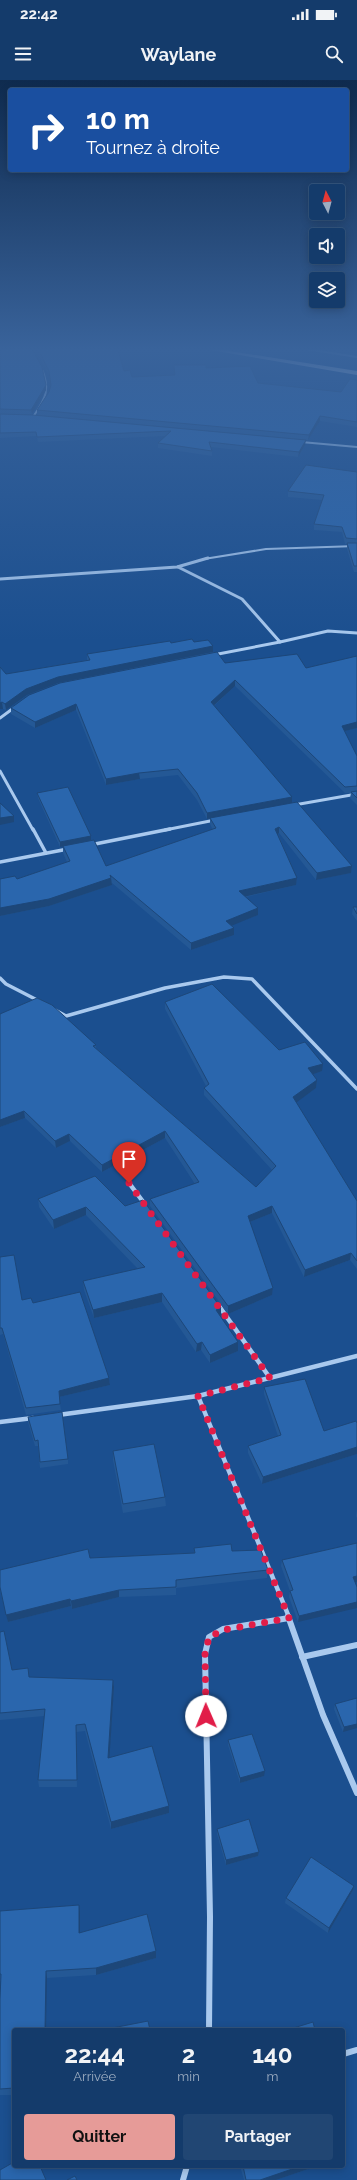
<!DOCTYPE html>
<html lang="fr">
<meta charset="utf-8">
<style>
:root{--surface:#143b6b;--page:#214673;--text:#f1f3f6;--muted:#9dadc1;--line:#33557e;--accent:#e69b98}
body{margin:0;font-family:Raleway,sans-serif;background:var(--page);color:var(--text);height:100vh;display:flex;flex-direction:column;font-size:15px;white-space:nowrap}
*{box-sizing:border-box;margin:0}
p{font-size:13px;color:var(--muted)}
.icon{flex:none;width:22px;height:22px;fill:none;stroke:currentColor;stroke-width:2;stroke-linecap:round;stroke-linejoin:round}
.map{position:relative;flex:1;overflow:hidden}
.drawer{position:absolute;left:12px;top:1948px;width:333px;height:140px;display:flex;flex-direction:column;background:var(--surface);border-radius:4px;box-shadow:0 2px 10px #0003,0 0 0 1px var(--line)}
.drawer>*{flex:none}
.top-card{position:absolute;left:8px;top:8px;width:341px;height:84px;border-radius:4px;box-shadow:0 2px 10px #0003,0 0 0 1px var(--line);background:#1a4fa0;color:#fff;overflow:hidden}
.needle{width:26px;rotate:354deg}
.buttons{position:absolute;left:309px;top:104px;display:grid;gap:8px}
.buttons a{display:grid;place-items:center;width:36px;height:36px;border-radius:4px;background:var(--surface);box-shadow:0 2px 10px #0003,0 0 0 1px var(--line);font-size:20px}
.pin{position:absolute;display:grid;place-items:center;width:34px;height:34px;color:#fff;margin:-41px -17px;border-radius:50% 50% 50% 0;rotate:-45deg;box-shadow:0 0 4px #0007}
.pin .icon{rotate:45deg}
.me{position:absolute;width:44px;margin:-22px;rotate:359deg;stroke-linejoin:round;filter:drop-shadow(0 0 3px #0008)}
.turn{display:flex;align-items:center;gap:14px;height:84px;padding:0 12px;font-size:18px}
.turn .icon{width:52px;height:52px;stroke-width:2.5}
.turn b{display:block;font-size:28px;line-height:34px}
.eta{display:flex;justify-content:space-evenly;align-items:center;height:68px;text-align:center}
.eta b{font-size:24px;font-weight:700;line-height:28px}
.action{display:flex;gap:8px;margin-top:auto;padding:8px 12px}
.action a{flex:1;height:46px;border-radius:4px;background:var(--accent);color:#111;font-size:16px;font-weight:700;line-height:46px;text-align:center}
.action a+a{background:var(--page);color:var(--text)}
.status{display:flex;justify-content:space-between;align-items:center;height:28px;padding:0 20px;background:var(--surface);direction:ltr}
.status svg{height:11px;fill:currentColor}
header{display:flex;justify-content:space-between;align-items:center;height:52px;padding:0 12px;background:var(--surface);font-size:18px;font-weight:700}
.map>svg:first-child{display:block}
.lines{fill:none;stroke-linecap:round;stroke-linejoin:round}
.minor-far4{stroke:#a9c9ee;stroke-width:2}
.minor-far3{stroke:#a9c9ee;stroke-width:3}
.minor-far2{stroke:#a9c9ee;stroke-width:3.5}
.minor-far1{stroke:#a9c9ee;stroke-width:4.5}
.minor{stroke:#a9c9ee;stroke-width:6}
.trunk{fill:#f8faff;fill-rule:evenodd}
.wall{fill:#245895}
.shaded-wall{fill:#1d4779}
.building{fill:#2a66ad;stroke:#1d4779}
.route{stroke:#e11d48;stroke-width:7;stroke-dasharray:0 12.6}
</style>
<div class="status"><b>22:42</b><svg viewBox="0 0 49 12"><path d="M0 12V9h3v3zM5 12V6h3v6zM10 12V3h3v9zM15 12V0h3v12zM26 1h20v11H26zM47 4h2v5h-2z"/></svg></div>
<header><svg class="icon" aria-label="menu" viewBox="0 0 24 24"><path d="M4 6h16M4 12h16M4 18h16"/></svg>Waylane<svg class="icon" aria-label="search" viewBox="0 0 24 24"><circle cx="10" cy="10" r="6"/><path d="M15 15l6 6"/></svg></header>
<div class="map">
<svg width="357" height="2100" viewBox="0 0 357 2100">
<rect width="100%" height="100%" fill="#1b4f8f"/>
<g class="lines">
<g class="minor-far4">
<polyline points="294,267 357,277"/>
<polyline points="26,268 42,268"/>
<path d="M33,337C46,318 51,309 41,287"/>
<polyline points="301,362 357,367"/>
<polyline points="204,479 266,469 357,466"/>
</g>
<g class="minor-far3">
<polyline points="178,487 242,519 280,562 328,551 357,553"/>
<polyline points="0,499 177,487 208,478"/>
<polyline points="213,575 280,562"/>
<polyline points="0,638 15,627"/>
<polyline points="0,691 33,750"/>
<polyline points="294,725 357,714"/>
<polyline points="165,750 215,740"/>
</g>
<g class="minor-far2">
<polyline points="33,749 46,773"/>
<polyline points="90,765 170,749"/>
<polyline points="0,782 68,769"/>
<polyline points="0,898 6,904 39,921"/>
<polyline points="55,930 66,936 165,908 224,897 252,899 357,1009"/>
</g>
<g class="minor-far1">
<polyline points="129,1103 144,1123"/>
<polyline points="219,1226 270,1298"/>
<polyline points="198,1316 289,1537"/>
<polyline points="58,1335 198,1316 357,1276"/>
<polyline points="0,1342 33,1338"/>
</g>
<g class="minor">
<polyline points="288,1536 323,1635 357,1713"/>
<polyline points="302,1577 357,1565"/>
<polyline points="209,1950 210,1837 205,1574 209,1557 223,1549 289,1538"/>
<polyline points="343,1974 357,1970"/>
<polyline points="183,2100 187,2086"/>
</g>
<polygon class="trunk" points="193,267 204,267 357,291 357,295"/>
</g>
<g class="wall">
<polygon points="0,267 26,267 3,268 46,305 46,310 32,334 0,334"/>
<polygon points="36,267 124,291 132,297 175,295 206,288 258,303 341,312 357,300 357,347 320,341 308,360 37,335 37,330 49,312 51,306 49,296 37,271"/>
<polygon points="0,334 305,365 298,377 211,367 212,371 212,376 158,368 158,363 165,356 38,362 37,356 0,358"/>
<polygon points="357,392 357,492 354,492 347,469 347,464 345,464 342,452 314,450 314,444 322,420 288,417 288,411"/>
<polygon points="194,562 213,566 213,572 225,583 306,588 357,576 357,648 344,651 357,676 357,725 350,718 351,713 345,713 235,606 214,626 292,717 292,722 352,786 351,793 316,800 279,753 278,754 297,798 296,805 246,817 258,828 258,835 231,845 234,848 234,855 191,870 112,803 112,805 49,826 0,836 0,799 17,799 67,782 63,773 63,766 60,767 38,718 37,713 91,761 106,786 213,750 210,744 210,738 207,739 197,720 178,695 140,699 106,705 76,630 35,648 11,634 11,628 58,603 27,615 6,630 3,629 0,629 0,587 6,594 87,580 87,574 171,563"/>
<polygon points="353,827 357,827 357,841 352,834"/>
<polygon points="165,922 279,970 322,991 312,994 317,1000 316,1008 296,1022 357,1121 357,1189 350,1180 304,1197 272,1133 250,1142 273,1208 272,1215 228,1234 150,1126 150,1119 195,1104 165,1058 102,1092 70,1061 56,1068 25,1038 0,1047 96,965 96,968 256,1107 272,1090 204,1015 204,1008 206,1006 165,929"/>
<polygon points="95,1096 221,1228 220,1237 238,1262 238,1271 210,1283 201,1270 196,1272 162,1222 94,1238 84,1210 83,1201 138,1189 86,1135 54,1149 39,1127 38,1119"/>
<polygon points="0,1177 22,1220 33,1223 109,1298 110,1305 59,1317 61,1330 26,1335 3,1254 0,1255"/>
<polygon points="264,1307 324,1351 357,1343 357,1374 262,1404 248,1373 248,1366 278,1356 264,1314"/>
<polygon points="28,1337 68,1379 68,1384 40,1388 38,1366 35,1366 28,1342"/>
<polygon points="113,1371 165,1417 166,1426 123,1433 113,1380"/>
<polygon points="357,1429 357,1438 356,1436"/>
<polygon points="357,1463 357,1502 355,1502 298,1542 289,1517 290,1511 281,1486 282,1480"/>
<polygon points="194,1468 232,1471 268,1490 267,1498 176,1508 176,1515 119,1517 72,1529 71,1526 8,1542 0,1510 0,1490 90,1478 194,1473"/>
<polygon points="0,1552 12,1590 29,1598 113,1600 114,1607 109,1678 169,1726 169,1733 111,1749 85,1651 76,1652 77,1707 39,1707 38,1700 44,1636 0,1640"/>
<polygon points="357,1618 343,1652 334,1629 335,1624"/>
<polygon points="228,1660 264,1696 240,1703 228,1665"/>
<polygon points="217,1749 259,1772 258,1776 226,1785 217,1754"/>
<polygon points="354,1806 353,1810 328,1853 285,1823 286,1818"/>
<polygon points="0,1831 80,1833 80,1853 156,1871 156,1878 96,1895 47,1898 14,1950 14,2015 0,2015 0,1919 1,1901 0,1901"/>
<polygon points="240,2086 317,2086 276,2100 244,2100"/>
</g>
<g class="shaded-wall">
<polygon points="46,305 46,310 32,334 31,330"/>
<polygon points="320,336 320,341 308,360 309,355"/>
<polygon points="306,360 305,365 298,377 299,372"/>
<polygon points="213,566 213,572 58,603 27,615 6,630 5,624 26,609 58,597"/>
<polygon points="235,600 235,606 211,628 211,622"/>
<polygon points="2,622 3,629 0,629 0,623"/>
<polygon points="76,624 76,630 35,648 35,642"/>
<polygon points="357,642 357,648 341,652 342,646"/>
<polygon points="139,693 140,699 106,705 106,699"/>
<polygon points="292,717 292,723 207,739 207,733"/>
<polygon points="14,736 14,742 0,745 0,738"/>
<polygon points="279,747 279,753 275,756 275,749"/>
<polygon points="91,756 91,761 60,767 60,762"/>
<polygon points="352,786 351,793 316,800 317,793"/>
<polygon points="111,798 112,805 49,826 0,836 0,828"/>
<polygon points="297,798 296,805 239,818 239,811"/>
<polygon points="258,828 258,835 226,848 226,841"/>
<polygon points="234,848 234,855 191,870 191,863"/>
<polygon points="323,984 322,991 308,996 308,988"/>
<polygon points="317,1000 316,1008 293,1025 293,1017"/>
<polygon points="24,1031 25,1038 0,1047 0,1040"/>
<polygon points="165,1051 165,1058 102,1092 102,1085"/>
<polygon points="69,1054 70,1061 56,1068 55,1061"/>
<polygon points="272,1126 272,1133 247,1143 248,1136"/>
<polygon points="86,1127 86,1135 54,1149 53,1140"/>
<polygon points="351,1173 350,1180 304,1197 305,1190"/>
<polygon points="273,1208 272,1215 228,1234 228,1226"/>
<polygon points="162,1213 162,1222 94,1238 93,1230"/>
<polygon points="221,1228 221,1237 216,1239 216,1230"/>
<polygon points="202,1262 201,1270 196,1272 197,1264"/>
<polygon points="238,1262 238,1271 210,1283 210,1275"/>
<polygon points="109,1298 110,1305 59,1317 59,1311"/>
<polygon points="357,1367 357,1374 262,1404 263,1397"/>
<polygon points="357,1496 357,1502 352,1503 353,1497"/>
<polygon points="119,1510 119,1517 72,1529 71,1521"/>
<polygon points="70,1519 71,1526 8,1542 6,1535"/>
<polygon points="357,1522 357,1528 298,1542 299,1536"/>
<polygon points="113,1600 114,1607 109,1685 108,1678"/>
<polygon points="357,1644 357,1648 343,1652 344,1647"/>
<polygon points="265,1691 264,1696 240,1703 240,1698"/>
<polygon points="169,1726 169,1733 111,1749 111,1742"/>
<polygon points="259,1772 258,1776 226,1785 226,1780"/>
<polygon points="354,1806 353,1810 328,1853 329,1848"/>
<polygon points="79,1825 80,1833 80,1860 79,1853"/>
<polygon points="156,1871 156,1878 96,1895 96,1888"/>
<polygon points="46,1891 47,1898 46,1950 45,1950"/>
<polygon points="301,2086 317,2086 276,2100 260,2100"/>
</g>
<g class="building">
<polygon points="31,267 42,287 46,305 31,330 0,329 0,268"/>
<polygon points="37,267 103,267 118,270 124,291 130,290 132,297 175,295 174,285 206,285 206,288 250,286 258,303 341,312 350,299 357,300 357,342 320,336 309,355 37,330 49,312 51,305 49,291"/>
<polygon points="0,334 33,335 306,360 299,372 209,362 212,371 158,363 171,351 37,357 36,352 0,353"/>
<polygon points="306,385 357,392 357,459 346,458 342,447 314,444 324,415 288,411"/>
<polygon points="347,463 357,463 357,486 354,486"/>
<polygon points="192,559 194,562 208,560 213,566 58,597 26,609 5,624 2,622 0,623 0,587 6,594 90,580 87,574 170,561 171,563"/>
<polygon points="217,572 225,583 297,574 306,588 357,576 357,642 342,646 357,676 357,706 345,707 235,600 211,622 292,717 207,733 197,713 178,689 139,693 106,699 76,624 35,642 11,628 29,615 60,603"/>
<polygon points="68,707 91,756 60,762 37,713"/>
<polygon points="357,711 357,718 351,712"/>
<polygon points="297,722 352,786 317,793 279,747 275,749 297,798 239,811 258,828 226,841 234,848 191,863 110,795 111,798 49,819 0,828 0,799 15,796 17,799 70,781 63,766 94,760 106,786 216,748 210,738"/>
<polygon points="0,723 14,736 0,738"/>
<polygon points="353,827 357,827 357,834"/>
<polygon points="212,904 279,970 305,962 323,984 308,988 317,1000 293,1017 357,1121 357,1181 351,1173 305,1190 272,1126 248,1136 273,1208 228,1226 150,1119 199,1102 165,1051 102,1085 69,1054 55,1061 24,1031 0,1040 0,934 37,918 52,925 96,965 93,966 256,1107 276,1086 204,1008 209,1004 165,922"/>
<polygon points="95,1096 125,1126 143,1120 221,1228 216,1230 238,1262 210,1275 202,1262 197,1264 162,1213 93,1230 83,1201 145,1187 86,1127 53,1140 38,1119"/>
<polygon points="14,1175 22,1220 31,1218 33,1223 80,1212 109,1298 59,1311 60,1324 26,1328 2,1248 0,1248 0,1177"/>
<polygon points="305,1299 324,1351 356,1341 357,1343 357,1367 263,1397 248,1366 281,1355 264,1307"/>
<polygon points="62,1332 68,1379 40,1382 38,1360 35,1361 28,1337"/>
<polygon points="154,1364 165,1417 123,1424 113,1371"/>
<polygon points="357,1463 357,1496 353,1497 357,1507 357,1522 299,1536 290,1511 293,1510 282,1480"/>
<polygon points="231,1464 232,1471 261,1470 268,1490 176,1500 176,1507 119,1510 71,1521 70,1519 6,1535 0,1507 0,1490 88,1469 90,1478 195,1473 194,1468"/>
<polygon points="4,1551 12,1590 28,1588 29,1597 113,1600 108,1678 152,1666 169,1726 111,1742 85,1644 76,1645 77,1700 38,1700 45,1629 0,1633 0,1552"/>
<polygon points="357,1618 357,1644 344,1647 335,1624"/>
<polygon points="252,1654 265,1691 240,1698 228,1660"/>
<polygon points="249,1739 259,1772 226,1780 217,1749"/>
<polygon points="311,1777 354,1806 329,1848 286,1818"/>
<polygon points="79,1825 79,1853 147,1834 156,1871 96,1888 46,1891 45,1950 14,1950 14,2008 0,2009 0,1919 1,1894 0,1894 0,1831"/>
<polygon points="148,1941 150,1950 102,1950"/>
<polygon points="313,1942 315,1950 287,1950"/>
<polygon points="14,2082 14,2086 40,2086 46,2100 0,2100 0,2090"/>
<polygon points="243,2086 301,2086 260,2100 246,2100"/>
<polygon points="75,2096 77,2100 67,2100"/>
</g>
<linearGradient id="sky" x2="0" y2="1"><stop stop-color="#0f2b4f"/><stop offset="0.48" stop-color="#39639b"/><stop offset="1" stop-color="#39639b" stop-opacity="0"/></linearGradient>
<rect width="357" height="561" fill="url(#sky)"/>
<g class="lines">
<polyline class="route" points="129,1103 270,1298 198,1316 289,1538 223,1550 209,1557 205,1574 206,1636"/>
</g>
</svg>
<div class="buttons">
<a><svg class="needle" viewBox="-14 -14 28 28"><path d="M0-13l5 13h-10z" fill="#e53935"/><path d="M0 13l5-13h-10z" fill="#9dadc1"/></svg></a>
<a><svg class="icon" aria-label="sound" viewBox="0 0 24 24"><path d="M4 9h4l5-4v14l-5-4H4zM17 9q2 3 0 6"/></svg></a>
<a><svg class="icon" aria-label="layers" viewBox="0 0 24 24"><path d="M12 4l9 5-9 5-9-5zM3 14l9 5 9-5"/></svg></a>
</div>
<div class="pin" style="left:129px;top:1103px;background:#d93025"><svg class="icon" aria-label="arrive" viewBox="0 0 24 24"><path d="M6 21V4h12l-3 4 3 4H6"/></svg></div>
<svg class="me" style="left:206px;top:1636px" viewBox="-20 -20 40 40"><circle r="19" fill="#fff"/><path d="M0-13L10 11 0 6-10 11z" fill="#e11d48"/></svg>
<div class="top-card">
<div class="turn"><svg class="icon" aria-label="right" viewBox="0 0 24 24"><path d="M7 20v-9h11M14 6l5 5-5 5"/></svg><div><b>10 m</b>Tournez à droite</div></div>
</div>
<section class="drawer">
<div class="eta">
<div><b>22:44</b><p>Arrivée</p></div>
<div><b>2</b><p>min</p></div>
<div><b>140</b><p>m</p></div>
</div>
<div class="action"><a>Quitter</a><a>Partager</a></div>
</section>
</div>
